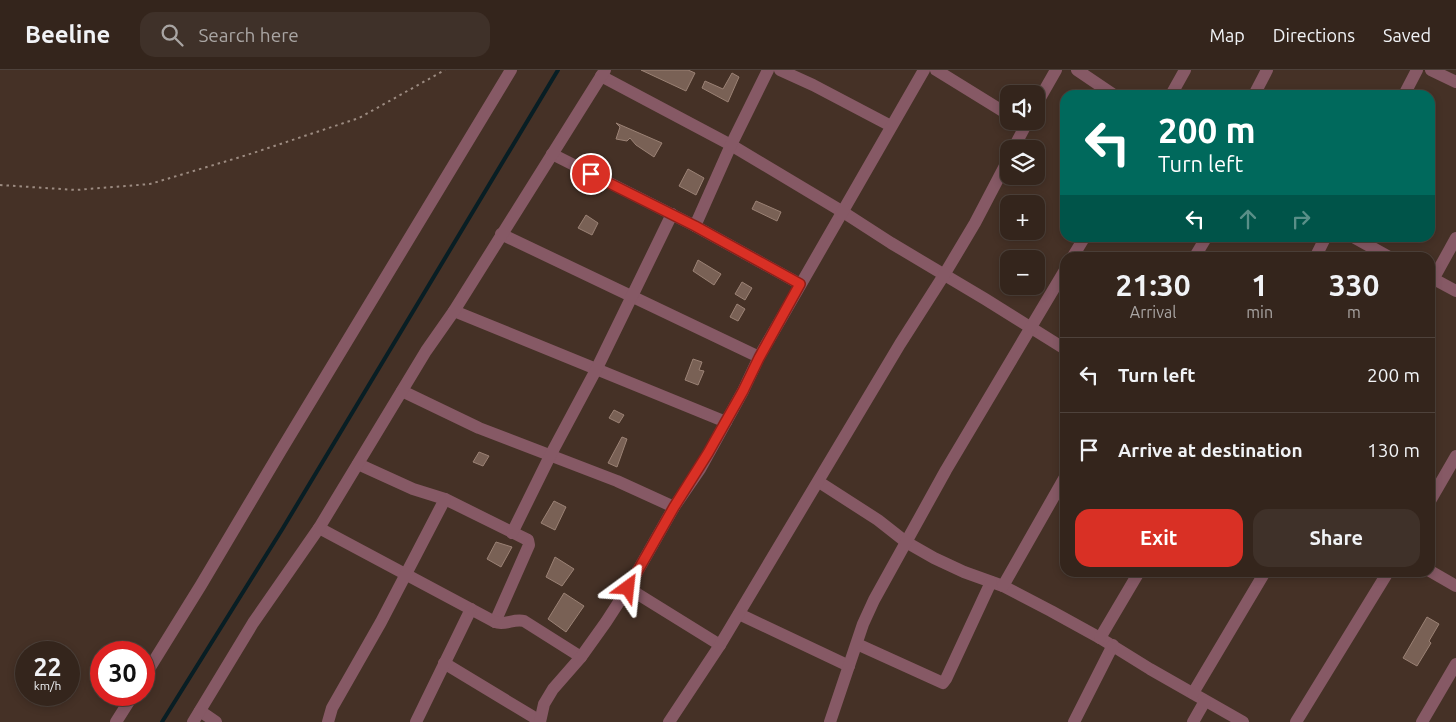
<!DOCTYPE html>
<meta charset="utf-8">
<style>
:root{--surface:#34251c;--page:#3f3129;--text:#f1f3f6;--muted:#a9a5a3;--line:#4e423b;--accent:#d93025}
body{margin:0;font-family:Ubuntu,sans-serif;background:var(--page);color:var(--text);height:100vh;display:flex;flex-direction:column;font-size:19px;white-space:nowrap}
*{box-sizing:border-box;margin:0}
p{font-size:16px;color:var(--muted)}
.icon{flex:none;width:28px;height:28px;fill:none;stroke:currentColor;stroke-width:2;stroke-linecap:round;stroke-linejoin:round}
.map{position:relative;flex:1;overflow:hidden}
.details{position:absolute;left:1060px;top:182px;width:375px;height:325px;display:flex;flex-direction:column;background:var(--surface);border-radius:15px;box-shadow:0 2px 8px #0003,0 0 0 1px var(--line)}
.details>*{flex:none}
.top-card{position:absolute;left:1060px;top:20px;width:375px;height:152px;border-radius:15px;box-shadow:0 2px 8px #0003,0 0 0 1px var(--line);background:#00695c;color:#fff;overflow:hidden}
.fabs{position:absolute;left:1000px;top:15px;display:grid;gap:10px}
.fabs a{display:grid;place-items:center;width:45px;height:45px;border-radius:10px;background:var(--surface);box-shadow:0 2px 8px #0003,0 0 0 1px var(--line);font-size:25px}
.speed{position:absolute;left:15px;top:571px;display:flex;gap:10px;font-size:25px;font-weight:700;text-align:center}
.speed>*{display:grid;place-content:center;width:65px;height:65px;border-radius:50%;background:var(--surface);box-shadow:0 2px 8px #0003,0 0 0 1px var(--line);line-height:1}
.speed small{font-size:12px;font-weight:400}
.speed .limit{border:8px solid #d22;background:#fff;color:#111}
.pin{position:absolute;display:grid;place-items:center;width:42px;height:42px;color:#fff;margin:-21px;border:2px solid #fff;border-radius:50%;box-shadow:0 1px 5px #0007}
.me{position:absolute;width:55px;margin:-28px;rotate:30deg;stroke-linejoin:round;filter:drop-shadow(0 0 4px #0008)}
.turn{display:flex;align-items:center;gap:18px;height:105px;padding:0 15px;font-size:22px}
.turn .icon{width:65px;height:65px;stroke-width:2.5}
.turn b{display:block;font-size:35px;line-height:42px}
.lanes{display:flex;align-items:center;height:48px;padding:0 15px;background:#0003;justify-content:center;gap:25px;direction:ltr}
.lanes .off{opacity:.35}
.eta{display:flex;justify-content:space-evenly;align-items:center;height:85px;text-align:center}
.eta b{font-size:30px;font-weight:700;line-height:35px}
.button{display:flex;gap:10px;margin-top:auto;padding:10px 15px}
.button a{flex:1;height:58px;border-radius:15px;background:var(--accent);color:#fff;font-size:20px;font-weight:700;line-height:58px;text-align:center}
.button a+a{background:var(--page);color:var(--text)}
ul{padding:0;list-style:none}
li{display:flex;align-items:center;gap:15px;height:75px;padding:0 15px;border-top:1px solid var(--line)}
li div{flex:1}
li b{display:block;font-size:19px}
li em{font-style:normal}
header{display:flex;align-items:center;gap:30px;box-sizing:border-box;height:70px;padding:0 25px;background:var(--surface);border-bottom:1px solid var(--line)}
header strong{font-size:24px}
nav{display:flex;gap:28px;margin-inline-start:auto;font-size:18px}
.search{width:350px;height:45px;background:var(--page);display:flex;align-items:center;gap:12px;box-sizing:border-box;padding:0 18px;border-radius:15px;color:var(--muted);font-size:19px}
.map>svg:first-child{display:block}
.lines{fill:none;stroke-linecap:round;stroke-linejoin:round}
.stream{stroke:#081e24;stroke-width:4}
.building{fill:#796155;stroke:#9b8275}
.path{stroke:#9c8b81;stroke-width:2;stroke-dasharray:2.5 4;stroke-linecap:butt}
.minor{stroke:#865965;stroke-width:12}
.route-casing{stroke:#8d1f18;stroke-width:12}
.route{stroke:#d93025;stroke-width:9}
</style>
<header>
<strong>Beeline</strong>
<div class="search"><svg class="icon" aria-label="search" viewBox="0 0 24 24"><circle cx="10" cy="10" r="6"/><path d="M15 15l6 6"/></svg>Search here</div>
<nav><a>Map</a><a>Directions</a><a>Saved</a></nav>
</header>
<div class="map">
<svg width="1456" height="652" viewBox="0 0 1456 652">
<rect width="100%" height="100%" fill="#453126"/>
<g class="lines">
<polyline class="stream" points="162,652 283,458 558,0"/>
</g>
<g class="building">
<polygon points="641,0 688,0 695,3 686,21"/>
<polygon points="732,3 739,7 728,32 702,18 705,11 723,19"/>
<polygon points="616,53 662,73 654,87 636,75 630,68 627,71 616,69 620,57"/>
<polygon points="688,99 704,108 696,125 679,116"/>
<polygon points="756,131 781,142 777,151 752,139"/>
<polygon points="586,145 598,153 592,165 578,158"/>
<polygon points="698,190 721,204 714,215 693,201"/>
<polygon points="742,212 752,218 745,230 735,224"/>
<polygon points="737,234 745,239 738,251 730,247"/>
<polygon points="693,289 702,292 699,300 704,301 698,315 685,310"/>
<polygon points="614,340 624,345 619,353 609,348"/>
<polygon points="622,367 627,369 617,397 608,393"/>
<polygon points="479,382 489,386 483,396 473,392"/>
<polygon points="554,431 566,437 555,460 541,453"/>
<polygon points="496,472 512,477 501,497 487,489"/>
<polygon points="555,487 574,499 562,516 546,507"/>
<polygon points="564,523 584,536 566,562 548,549"/>
<polygon points="1427,547 1439,554 1429,571 1431,573 1417,596 1403,588"/>
</g>
<g class="lines">
<polyline class="path" points="0,115 76,120 150,114 247,85 359,48 445,0"/>
<g class="minor">
<polyline points="780,0 813,15 891,56"/>
<polyline points="936,0 1009,45"/>
<polyline points="1077,0 1114,25"/>
<polyline points="1431,0 1456,12"/>
<polyline points="601,6 731,75 843,142 891,173 985,229 1065,279"/>
<polyline points="1171,25 1185,0"/>
<polyline points="1254,25 1267,0"/>
<polyline points="1404,25 1417,0"/>
<polyline points="1036,35 1056,0"/>
<polyline points="1013,79 1028,51"/>
<polyline points="552,84 695,156 800,214"/>
<polyline points="695,156 731,75 768,0"/>
<polyline points="501,164 759,287"/>
<polyline points="1355,168 1391,188"/>
<polyline points="1072,188 1084,168"/>
<polyline points="1194,188 1206,168"/>
<polyline points="1315,188 1325,168"/>
<polyline points="1430,207 1456,221"/>
<polyline points="1430,215 1456,168"/>
<polyline points="454,241 726,352"/>
<polyline points="402,321 479,358 617,411 674,437"/>
<polyline points="358,394 413,419 445,429 528,470 529,475 495,552"/>
<polyline points="819,412 878,450 906,472 934,488 964,502 1003,516 1051,541 1100,568 1150,599 1243,652"/>
<polyline points="1430,431 1456,386"/>
<path d="M319,458L495,552C505,556 514,548 524,551L581,587"/>
<polyline points="512,463 551,384 597,298 672,144"/>
<polyline points="1430,501 1456,516"/>
<polyline points="1003,516 1065,407"/>
<polyline points="628,518 720,575"/>
<polyline points="739,544 849,596"/>
<polyline points="1100,568 1139,502"/>
<polyline points="857,574 943,613 946,609 991,512"/>
<polyline points="444,593 540,651"/>
<polyline points="144,607 201,515 280,382 511,0"/>
<polyline points="1193,623 1265,502"/>
<polyline points="200,641 216,652"/>
<polyline points="116,652 133,625"/>
<polyline points="193,652 253,553 319,458 426,281 454,241 605,0"/>
<polyline points="328,652 332,638 381,552 445,429"/>
<polyline points="416,652 471,539"/>
<polyline points="540,652 544,634 553,619 581,587 606,552 628,518 674,437 700,399 743,321 759,287 924,0"/>
<polyline points="669,652 720,575 900,274 944,205 975,153 1009,88"/>
<polyline points="830,652 863,554 874,530 946,400 1065,200"/>
<polyline points="1074,652 1113,575"/>
<polyline points="1193,652 1205,631"/>
<polyline points="1296,652 1388,502"/>
<polyline points="1422,652 1456,594"/>
</g>
</g>
<g class="lines">
<defs>
<polyline id="route" points="591,104 695,156 800,214 759,288 743,321 708,383 674,437 628,518"/>
</defs>
<use href="#route" class="route-casing"/>
<use href="#route" class="route"/>
</g>
</svg>
<div class="fabs">
<a><svg class="icon" aria-label="sound" viewBox="0 0 24 24"><path d="M4 9h4l5-4v14l-5-4H4zM17 9q2 3 0 6"/></svg></a>
<a><svg class="icon" aria-label="layers" viewBox="0 0 24 24"><path d="M12 4l9 5-9 5-9-5zM3 14l9 5 9-5"/></svg></a>
<a>+</a>
<a>−</a>
</div>
<div class="speed"><div>22<small>km/h</small></div><div class="limit">30</div></div>
<div class="pin" style="left:591px;top:104px;background:#d93025"><svg class="icon" aria-label="arrive" viewBox="0 0 24 24"><path d="M6 21V4h12l-3 4 3 4H6"/></svg></div>
<svg class="me" style="left:628px;top:518px" viewBox="-20 -20 40 40"><path d="M0-17L14 15 0 8-14 15z" fill="#d93025" stroke="#fff" stroke-width="4"/></svg>
<div class="top-card">
<div class="turn"><svg class="icon" aria-label="left" viewBox="0 0 24 24"><path d="M17 20v-9H6M10 6l-5 5 5 5"/></svg><div><b>200 m</b>Turn left</div></div>
<div class="lanes"><svg class="icon" aria-label="left" viewBox="0 0 24 24"><path d="M17 20v-9H6M10 6l-5 5 5 5"/></svg><svg class="icon off" aria-label="ahead" viewBox="0 0 24 24"><path d="M12 20V5M6 11l6-6 6 6"/></svg><svg class="icon off" aria-label="right" viewBox="0 0 24 24"><path d="M7 20v-9h11M14 6l5 5-5 5"/></svg></div>
</div>
<section class="details">
<div class="eta">
<div><b>21:30</b><p>Arrival</p></div>
<div><b>1</b><p>min</p></div>
<div><b>330</b><p>m</p></div>
</div>
<ul>
<li><svg class="icon" aria-label="left" viewBox="0 0 24 24"><path d="M17 20v-9H6M10 6l-5 5 5 5"/></svg><div><b>Turn left</b></div><em>200 m</em></li>
<li><svg class="icon" aria-label="arrive" viewBox="0 0 24 24"><path d="M6 21V4h12l-3 4 3 4H6"/></svg><div><b>Arrive at destination</b></div><em>130 m</em></li>
</ul>
<div class="button"><a>Exit</a><a>Share</a></div>
</section>
</div>
